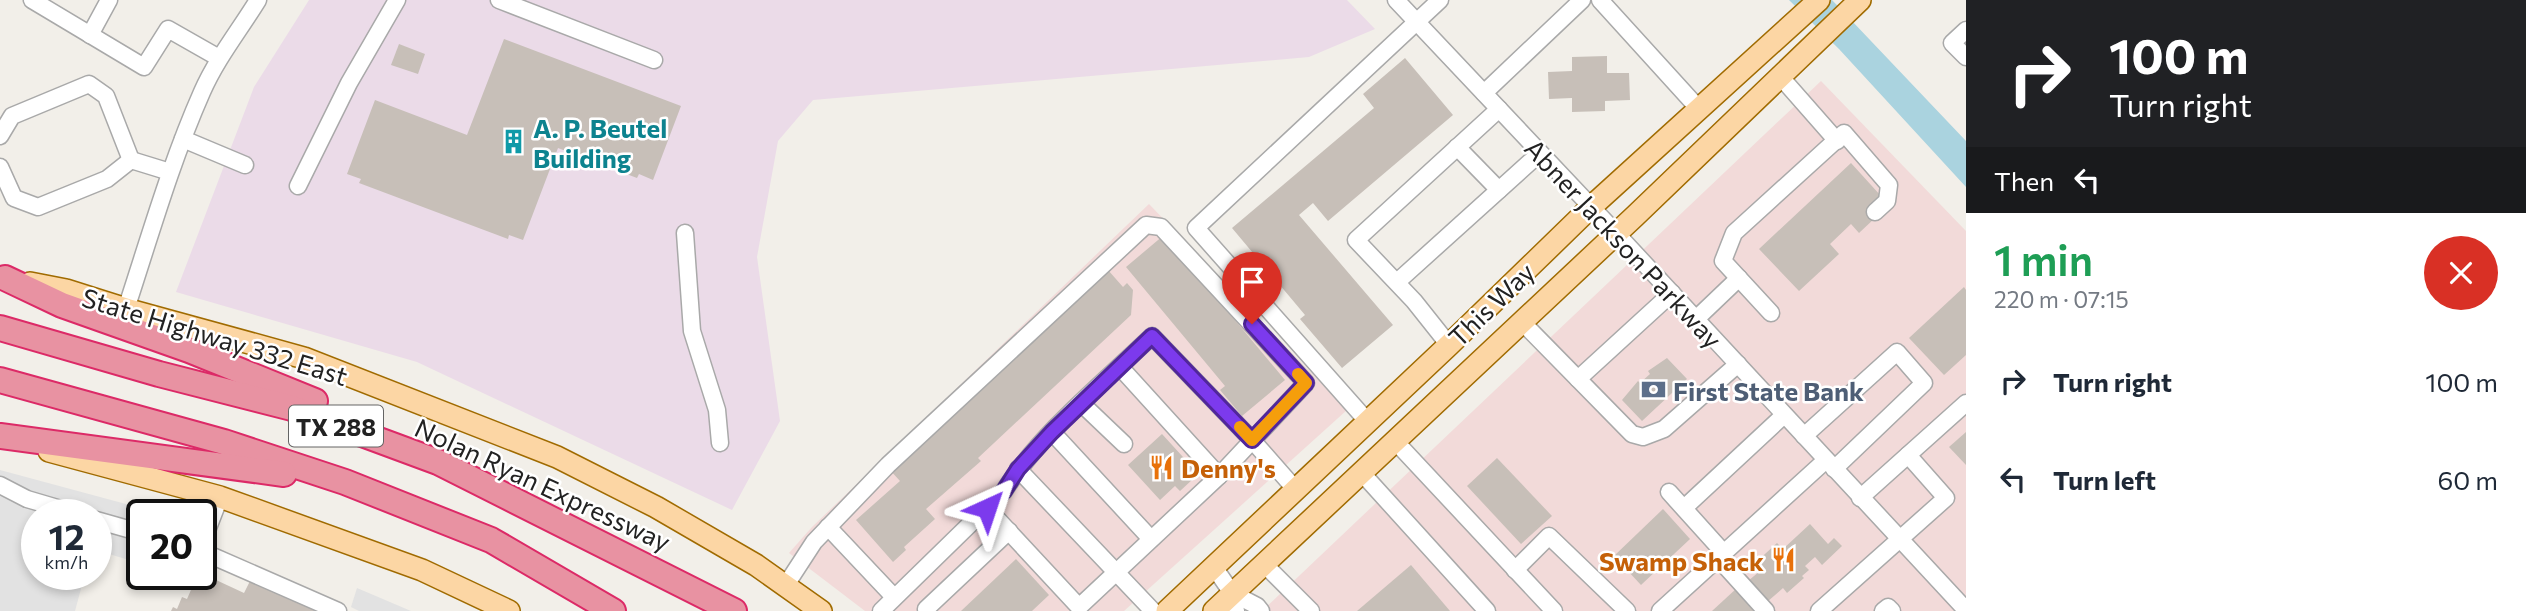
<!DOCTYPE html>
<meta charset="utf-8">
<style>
:root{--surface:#fff;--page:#f6f6f7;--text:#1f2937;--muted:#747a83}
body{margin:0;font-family:Commissioner,sans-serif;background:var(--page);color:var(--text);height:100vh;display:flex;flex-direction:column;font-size:26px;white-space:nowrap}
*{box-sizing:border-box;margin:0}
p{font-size:23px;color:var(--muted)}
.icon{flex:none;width:38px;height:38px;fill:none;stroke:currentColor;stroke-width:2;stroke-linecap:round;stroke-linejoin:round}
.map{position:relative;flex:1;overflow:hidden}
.sheet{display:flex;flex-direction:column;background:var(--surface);width:560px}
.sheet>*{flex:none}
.top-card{background:#202124;color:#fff;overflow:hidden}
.speed{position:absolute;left:21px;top:499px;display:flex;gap:14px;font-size:35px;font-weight:700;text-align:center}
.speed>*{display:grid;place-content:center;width:91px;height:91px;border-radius:50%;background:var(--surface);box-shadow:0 4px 10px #0003;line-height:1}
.speed small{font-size:18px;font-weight:400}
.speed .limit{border:4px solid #111;border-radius:10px;background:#fff;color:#111}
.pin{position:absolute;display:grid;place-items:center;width:60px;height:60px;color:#fff;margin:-72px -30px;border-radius:50% 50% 50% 0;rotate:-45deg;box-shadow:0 0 7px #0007}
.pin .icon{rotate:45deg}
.me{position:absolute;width:77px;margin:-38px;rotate:42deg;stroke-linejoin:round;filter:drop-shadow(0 0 5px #0008)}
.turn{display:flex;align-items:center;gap:24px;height:147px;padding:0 28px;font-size:32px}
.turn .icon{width:91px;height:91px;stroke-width:2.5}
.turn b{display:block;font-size:49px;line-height:60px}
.then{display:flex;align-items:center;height:66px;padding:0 28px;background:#0003;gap:14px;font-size:26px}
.round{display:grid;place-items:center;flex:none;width:74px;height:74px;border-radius:37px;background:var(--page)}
.overview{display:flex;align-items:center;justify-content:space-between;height:119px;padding:0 28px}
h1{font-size:42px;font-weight:600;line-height:52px;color:#1e9e55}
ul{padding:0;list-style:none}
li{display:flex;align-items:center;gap:21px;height:98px;padding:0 28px}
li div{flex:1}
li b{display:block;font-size:26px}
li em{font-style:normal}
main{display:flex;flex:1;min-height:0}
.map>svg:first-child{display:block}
.commercial{fill:#f2dad9}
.industrial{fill:#ebdbe8}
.parking{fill:#e2e2e2}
.water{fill:#aad3df}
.building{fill:#c7bfb8}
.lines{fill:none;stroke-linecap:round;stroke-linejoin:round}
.minor-casing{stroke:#a9a9a9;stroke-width:19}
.major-casing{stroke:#a06b00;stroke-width:24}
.highway-casing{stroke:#dc2a67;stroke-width:28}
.minor{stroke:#fff;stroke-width:16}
.major{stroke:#fcd6a4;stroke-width:21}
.highway{stroke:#e892a2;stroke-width:24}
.route-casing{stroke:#51269a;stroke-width:18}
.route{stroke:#7c3aed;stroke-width:12}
.slow{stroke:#f59e0b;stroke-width:12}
.labels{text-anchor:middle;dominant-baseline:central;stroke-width:5;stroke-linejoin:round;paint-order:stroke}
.shield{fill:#fff;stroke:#646464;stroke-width:2}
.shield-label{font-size:24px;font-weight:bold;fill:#222}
.culture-label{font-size:26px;font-weight:bold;fill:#0d838f;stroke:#fff;text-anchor:start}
.street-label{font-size:26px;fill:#222;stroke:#fff}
.service-label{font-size:26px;font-weight:bold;fill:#4e5e75;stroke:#fff;text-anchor:start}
.food-label{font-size:26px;font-weight:bold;fill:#c56008;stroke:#fff;text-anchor:start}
</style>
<main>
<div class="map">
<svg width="1966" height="611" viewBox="0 0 1966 611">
<rect width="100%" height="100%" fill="#f2efe9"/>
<g class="commercial">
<polygon points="1821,81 1966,231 1966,611 1262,611"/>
<polygon points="1149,204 1347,410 1124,611 865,611 789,553 812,527"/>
</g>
<polygon class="industrial" points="309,0 1347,0 1375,29 1309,57 813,100 778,141 757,257 780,421 732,510 417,362 176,292 254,87"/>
<g class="parking">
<polygon points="0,470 163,514 142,514 142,564 96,550 96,514 37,514 37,574 85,574 75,611 0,611"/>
<polygon points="357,588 411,611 359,611 351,607"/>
</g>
<polygon class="water" points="1789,0 1832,0 1966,141 1966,187 1839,49"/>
<g class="building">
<polygon points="504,39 681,106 653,180 639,174 637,178 558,148 523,240 509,235 508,239 359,183 361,179 347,174 375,100 467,135"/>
<polygon points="399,44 425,54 418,74 391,65"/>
<polygon points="1607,56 1607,73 1629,73 1630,100 1605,101 1605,111 1572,112 1572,98 1549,99 1548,72 1572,71 1572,57"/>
<polygon points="1405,58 1453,115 1328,221 1313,203 1299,215 1393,325 1342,368 1300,319 1305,315 1232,228 1374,108 1363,94"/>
<polygon points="1851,163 1881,196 1867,209 1875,218 1859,233 1851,224 1830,244 1839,254 1799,291 1759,249"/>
<polygon points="1164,235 1285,380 1242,416 1220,390 1225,386 1126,267"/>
<polygon points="1108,270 1123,287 1127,283 1133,290 1131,315 978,458 981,461 926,509 935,519 904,547 906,550 893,562 856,520 900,481 889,469"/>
<polygon points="1964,287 1966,290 1966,355 1944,375 1909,338"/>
<polygon points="1667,358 1687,379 1642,421 1622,400 1638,381 1640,383 1650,374 1648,371"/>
<polygon points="1966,432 1966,465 1949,447"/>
<polygon points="1162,434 1193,468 1188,473 1193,479 1180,491 1175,486 1160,500 1128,465"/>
<polygon points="1497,458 1552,516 1521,544 1467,486"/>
<polygon points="1663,509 1690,539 1641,585 1614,556"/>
<polygon points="1810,524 1828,544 1834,538 1842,546 1822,565 1815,557 1805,566 1809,570 1802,576 1804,578 1787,593 1783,588 1767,602 1748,581 1760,571 1754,564 1777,543 1783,549"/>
<polygon points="1016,559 1049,595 1032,611 961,611"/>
<polygon points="1411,565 1450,611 1357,611"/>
<polygon points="198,574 201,573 244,593 251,579 320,611 171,611 173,607 177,609 182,597 187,599"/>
<polygon points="1737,588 1758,611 1712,611"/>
</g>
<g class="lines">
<defs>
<g id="minor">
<polyline points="32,0 144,67 168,29 219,58"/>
<polyline points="499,0 654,60"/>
<polyline points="1396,0 1616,233 1966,610"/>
<polyline points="1600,0 1699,109"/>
<polyline points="1966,30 1952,43 1966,57"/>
<polyline points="90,35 109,0"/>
<polyline points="1779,75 1837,141"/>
<polyline points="1484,93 1582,0"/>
<polyline points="0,136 12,116 89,84 106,96 131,160"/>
<polyline points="183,139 245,165"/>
<polyline points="1457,147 1499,190"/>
<polyline points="131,160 170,172"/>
<polyline points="0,167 14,198 38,207 107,179 131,160"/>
<polyline points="298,186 349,83 397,0"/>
<polyline points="685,233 692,331 717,410 720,443"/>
<polyline points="1397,282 1540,153"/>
<path d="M126,309C150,236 171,162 202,92C217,58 239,31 258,0"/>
<polyline points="1771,313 1723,261 1734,233 1844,133 1889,185 1887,201 1875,212"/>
<polyline points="1696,319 1739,278"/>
<polyline points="1522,322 1632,434 1643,437 1664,429 1738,364"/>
<polyline points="1449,345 1414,301 1356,240 1499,109"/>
<polyline points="1120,367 1219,476"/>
<polyline points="1578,379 1672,293"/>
<polyline points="1082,404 1124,444"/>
<polyline points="1368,422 1196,228 1440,0"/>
<polyline points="1052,432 1151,539"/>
<polyline points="1804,436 1897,352 1924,383 1834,469"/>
<polyline points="1395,441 1554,611"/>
<polyline points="1018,469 1153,611"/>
<polyline points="1361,472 1487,611"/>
<polyline points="0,485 27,499 78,514"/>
<polyline points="1669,492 1724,553"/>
<polyline points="1860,498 1966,403"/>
<polyline points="1684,508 1784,415"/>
<polyline points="96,520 142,533"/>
<polyline points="828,527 894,597"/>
<polyline points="201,546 220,497"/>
<polyline points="201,551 338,611"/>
<polyline points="1718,558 1766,611"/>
<polyline points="1264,564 1311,611"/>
<polyline points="1214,567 1232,593 1236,611"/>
<polyline points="1515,570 1549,536 1627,611"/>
<polyline points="786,585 814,542 888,465 1146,225 1161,227 1306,383 1219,476 1079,607 987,508"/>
<polyline points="1232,593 1257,606 1261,611"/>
<polyline points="926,609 1009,531"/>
<path d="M881,611L1004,491C1040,434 1103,383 1152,336L1252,440L1296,490"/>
<polyline points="1660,611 1826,460"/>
<polyline points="1819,611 1946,498 1908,455"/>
<polyline points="1883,611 1888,607 1892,611"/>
</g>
<g id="major">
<polyline points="30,283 66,290 126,309 304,358 557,457 656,507 756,565 821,611"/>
<polyline points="49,451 220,497 422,570 509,611"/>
<polyline points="1167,611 1449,345 1591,207 1819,0"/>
<polyline points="1214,611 1635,216 1860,0"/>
</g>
<g id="highway">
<polyline points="5,278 62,305 189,350 315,401"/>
<polyline points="0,328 159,374 292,408 438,462 734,611"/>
<polyline points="0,380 224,442 345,482 491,540 613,611"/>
<polyline points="0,436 284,474"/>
</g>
</defs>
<use href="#minor" class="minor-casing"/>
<use href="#major" class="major-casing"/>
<use href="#highway" class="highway-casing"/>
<use href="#minor" class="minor"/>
<use href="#major" class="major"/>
<use href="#highway" class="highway"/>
</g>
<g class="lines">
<defs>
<polyline id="route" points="987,508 1004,491 1018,469 1052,432 1152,336 1252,440 1306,383 1252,324"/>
</defs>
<use href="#route" class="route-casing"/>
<use href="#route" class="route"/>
<polyline class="slow" points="1240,427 1252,440 1306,383 1298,374"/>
</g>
<defs>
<symbol id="building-bare" viewBox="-9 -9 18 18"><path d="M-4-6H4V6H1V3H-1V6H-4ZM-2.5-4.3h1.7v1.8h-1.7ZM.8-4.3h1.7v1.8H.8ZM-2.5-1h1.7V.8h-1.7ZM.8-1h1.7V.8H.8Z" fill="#0f9aa8" stroke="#fff" stroke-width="2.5" paint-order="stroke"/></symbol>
<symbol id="bank-bare" viewBox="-9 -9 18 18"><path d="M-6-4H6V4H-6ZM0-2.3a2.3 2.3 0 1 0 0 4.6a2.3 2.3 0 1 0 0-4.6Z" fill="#5c6f8a" stroke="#fff" stroke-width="2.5" paint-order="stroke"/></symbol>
<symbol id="restaurant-bare" viewBox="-9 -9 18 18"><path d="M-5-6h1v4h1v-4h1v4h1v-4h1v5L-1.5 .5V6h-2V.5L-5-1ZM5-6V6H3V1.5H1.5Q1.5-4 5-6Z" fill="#e8710a" stroke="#fff" stroke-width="2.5" paint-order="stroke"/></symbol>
</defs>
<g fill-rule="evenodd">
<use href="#building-bare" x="496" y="124" width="35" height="35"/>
<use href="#bank-bare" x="1636" y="372" width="35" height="35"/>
<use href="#restaurant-bare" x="1144" y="450" width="35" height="35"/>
<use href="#restaurant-bare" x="1766" y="542" width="35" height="35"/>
</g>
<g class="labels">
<rect class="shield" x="289" y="405.5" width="94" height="41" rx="5"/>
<g class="shield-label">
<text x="336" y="426">TX 288</text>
</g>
<g class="culture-label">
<text x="533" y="127">A. P. Beutel<tspan x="533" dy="30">Building</tspan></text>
</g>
<g class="street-label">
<text transform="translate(1624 243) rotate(47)">Abner Jackson Parkway</text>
<text transform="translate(1491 304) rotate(-44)">This Way</text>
<text transform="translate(215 336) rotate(17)">State Highway 332 East</text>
<text transform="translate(543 484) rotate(25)">Nolan Ryan Expressway</text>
</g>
<g class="service-label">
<text x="1673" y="390">First State Bank</text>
</g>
<g class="food-label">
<text x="1181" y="467">Denny's</text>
<text x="1764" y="560" text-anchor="end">Swamp Shack</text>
</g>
</g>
</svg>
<div class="speed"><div>12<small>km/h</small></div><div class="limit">20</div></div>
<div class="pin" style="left:1252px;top:324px;background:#d93025"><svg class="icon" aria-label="arrive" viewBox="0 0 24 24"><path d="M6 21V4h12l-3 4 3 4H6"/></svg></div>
<svg class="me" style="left:987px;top:508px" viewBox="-20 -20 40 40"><path d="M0-17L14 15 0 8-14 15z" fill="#7c3aed" stroke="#fff" stroke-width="4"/></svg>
</div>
<section class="sheet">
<div class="top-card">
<div class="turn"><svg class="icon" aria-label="right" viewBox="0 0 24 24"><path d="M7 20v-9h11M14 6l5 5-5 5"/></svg><div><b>100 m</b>Turn right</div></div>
<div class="then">Then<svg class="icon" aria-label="left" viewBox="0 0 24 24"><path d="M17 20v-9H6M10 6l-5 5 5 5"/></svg></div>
</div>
<div class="overview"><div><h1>1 min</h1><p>220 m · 07:15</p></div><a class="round" style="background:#d93025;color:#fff"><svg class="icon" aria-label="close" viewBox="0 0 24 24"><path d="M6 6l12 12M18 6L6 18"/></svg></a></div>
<ul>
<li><svg class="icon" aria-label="right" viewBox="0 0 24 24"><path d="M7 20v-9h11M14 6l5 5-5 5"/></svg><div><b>Turn right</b></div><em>100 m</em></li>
<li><svg class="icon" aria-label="left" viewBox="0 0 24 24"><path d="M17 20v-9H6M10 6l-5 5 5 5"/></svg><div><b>Turn left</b></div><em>60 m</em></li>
</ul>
</section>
</main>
